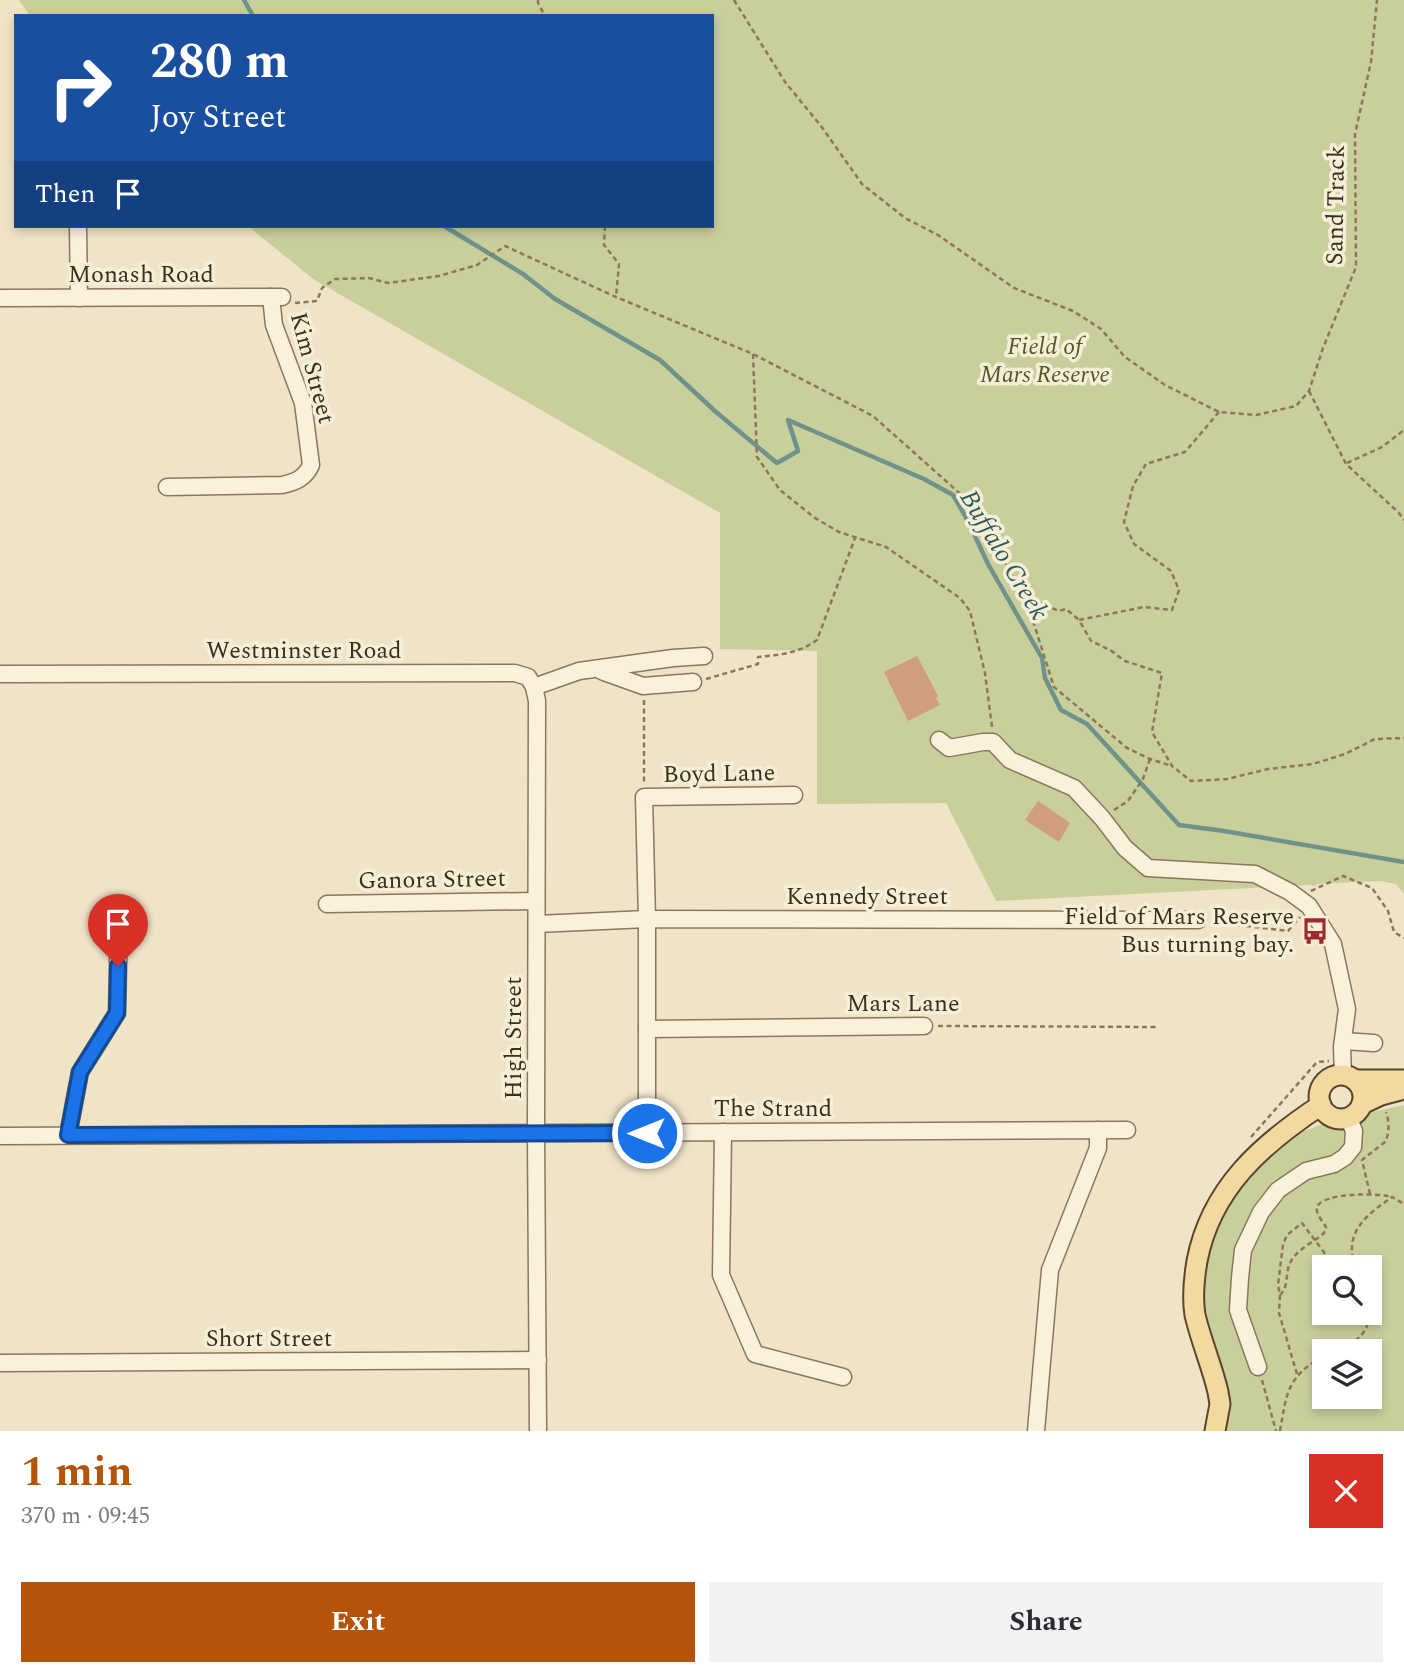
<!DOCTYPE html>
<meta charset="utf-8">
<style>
:root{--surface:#fff;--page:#f2f2f3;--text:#2b2b33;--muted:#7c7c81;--accent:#b45309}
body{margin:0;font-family:Spectral,serif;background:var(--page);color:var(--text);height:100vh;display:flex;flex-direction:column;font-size:26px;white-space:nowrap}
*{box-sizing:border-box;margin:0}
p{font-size:23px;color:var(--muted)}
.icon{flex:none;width:38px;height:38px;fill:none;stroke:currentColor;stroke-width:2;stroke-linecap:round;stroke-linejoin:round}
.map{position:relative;height:1431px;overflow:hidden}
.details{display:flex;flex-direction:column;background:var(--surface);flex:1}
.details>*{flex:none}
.hud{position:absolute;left:14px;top:14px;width:700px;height:214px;border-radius:0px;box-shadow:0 4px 10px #0003;background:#1a4fa0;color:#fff;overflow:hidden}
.controls{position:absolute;left:1312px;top:1255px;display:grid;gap:14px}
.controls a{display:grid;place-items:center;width:70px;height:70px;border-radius:0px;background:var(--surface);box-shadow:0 4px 10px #0003;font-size:35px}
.pin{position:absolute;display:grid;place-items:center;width:60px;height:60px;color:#fff;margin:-72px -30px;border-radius:50% 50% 50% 0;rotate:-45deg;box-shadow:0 0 7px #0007}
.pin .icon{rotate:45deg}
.me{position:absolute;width:77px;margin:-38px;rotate:270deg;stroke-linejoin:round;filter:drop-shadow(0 0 5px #0008)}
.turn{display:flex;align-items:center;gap:24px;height:147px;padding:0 21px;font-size:32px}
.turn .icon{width:91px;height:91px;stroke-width:2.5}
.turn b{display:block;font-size:49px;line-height:60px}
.then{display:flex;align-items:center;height:66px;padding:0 21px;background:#0003;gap:14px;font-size:26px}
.round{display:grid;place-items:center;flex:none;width:74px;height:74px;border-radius:0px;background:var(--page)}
.overview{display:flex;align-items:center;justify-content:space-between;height:119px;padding:0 21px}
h1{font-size:42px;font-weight:700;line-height:52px;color:var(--accent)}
.button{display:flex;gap:14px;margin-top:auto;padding:14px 21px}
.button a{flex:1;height:80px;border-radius:0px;background:var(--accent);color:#fff;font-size:28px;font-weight:700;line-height:80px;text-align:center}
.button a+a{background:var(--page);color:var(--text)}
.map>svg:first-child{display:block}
.green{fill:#c9cf9b;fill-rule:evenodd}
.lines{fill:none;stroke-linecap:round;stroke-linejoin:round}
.stream{stroke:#6f938a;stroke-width:4.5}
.building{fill:#cf9f7d}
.minor-casing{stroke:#8d765c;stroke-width:19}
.major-casing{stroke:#5b4430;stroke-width:23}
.path{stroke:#8d765c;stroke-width:2.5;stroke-dasharray:5 3.5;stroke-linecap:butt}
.minor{stroke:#faf1dc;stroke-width:16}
.major{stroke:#f3d9a0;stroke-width:19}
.route-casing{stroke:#114b97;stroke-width:18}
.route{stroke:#1a73e8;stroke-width:12}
.labels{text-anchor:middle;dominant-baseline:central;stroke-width:7;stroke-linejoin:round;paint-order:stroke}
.street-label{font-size:24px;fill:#3d2e20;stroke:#f7eed8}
.park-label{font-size:24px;font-style:italic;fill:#4d5a26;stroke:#f7eed8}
.poi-label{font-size:24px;fill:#3d2e20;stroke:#f7eed8;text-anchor:end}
.water-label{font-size:26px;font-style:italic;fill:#2f5d5a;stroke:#f7eed8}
</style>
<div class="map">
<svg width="1404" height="1431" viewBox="0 0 1404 1431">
<rect width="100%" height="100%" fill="#f0e4c8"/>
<g class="green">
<polygon points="19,0 1404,0 1404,894 1396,884 1380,881 1317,884 1315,886 1310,885 996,901 946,803 817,804 817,651 720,649 720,513 313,279 248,226 712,226 712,16 30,16"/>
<path d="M1404,1105V1431H1226L1229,1393L1207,1325L1198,1286L1210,1235L1242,1177L1295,1134L1331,1121ZM1325,1267H1370V1312H1325ZM1325,1351H1370V1396H1325Z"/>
</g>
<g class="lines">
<g class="stream">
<polyline points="244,0 253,16"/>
<polyline points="444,226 523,274 555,299 660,360 716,412 777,463 798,451 788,420 924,479 953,495 967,519 988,564 1042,658 1045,678 1061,710 1087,724 1179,825 1224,831 1404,862"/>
</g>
</g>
<g class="building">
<polygon points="917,656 938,696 936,698 940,705 908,721 884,672"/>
<polygon points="1038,801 1070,823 1059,842 1025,820"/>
</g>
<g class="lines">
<defs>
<g id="minor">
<polyline points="78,226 79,298"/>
<polyline points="0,298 282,297"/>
<path d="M167,487L282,485C296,482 305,478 311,465L303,403L274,325L271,297"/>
<polyline points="598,669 604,672 643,686 693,682"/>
<polyline points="0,674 515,673 528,677 534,687 537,701 536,1133 538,1431"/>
<polyline points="534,687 579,671 673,658 704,656"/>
<polyline points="939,740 949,748 983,742 993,742 1010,760 1074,788 1102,818 1125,848 1148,868 1255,874 1290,892 1309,906 1333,944 1347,1009 1342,1047 1343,1075"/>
<polyline points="327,904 536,901"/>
<polyline points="537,924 647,919 1198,920"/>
<polyline points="647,1029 924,1026"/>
<polyline points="1343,1041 1374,1043"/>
<polyline points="723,1132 721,1275 755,1354 843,1377"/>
<polyline points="647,1133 647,919 644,797 794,795"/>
<polyline points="68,1135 80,1072 117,1013 119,920"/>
<polyline points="0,1136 1127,1130"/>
<polyline points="0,1363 538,1360"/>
<polyline points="1258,1367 1238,1310 1240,1278 1243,1250 1261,1212 1278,1190 1306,1171 1334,1164 1345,1157 1353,1147 1354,1131 1348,1117"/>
<polyline points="1036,1431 1050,1270 1098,1148 1098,1130"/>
</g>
<g id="major">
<circle cx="1341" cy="1097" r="22"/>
<polyline points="1355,1080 1404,1080"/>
<polyline points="1362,1104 1381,1095 1404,1089"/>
<path d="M1215,1431L1220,1404L1218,1392C1212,1366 1201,1341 1195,1315C1192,1297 1194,1279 1197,1261C1211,1188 1262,1144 1321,1105"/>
</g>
</defs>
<use href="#minor" class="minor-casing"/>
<use href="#major" class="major-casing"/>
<g class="path">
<polyline points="538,0 538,3 545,16"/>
<polyline points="734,0 785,82 821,126 862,184 905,218 938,235 1014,288 1073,311 1101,329 1125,357 1165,385 1219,412 1256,415 1296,406 1309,391 1323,348 1356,267 1355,134 1371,62 1377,0"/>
<polyline points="605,226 604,245 619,264 616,297"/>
<polyline points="295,303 317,301 322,288 335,279 369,278 388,283 439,276 477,265 505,246 616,297 753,354 873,416 975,507 1028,605 1054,687 1127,748 1150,759 1172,766"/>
<polyline points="753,354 757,457 780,490 815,518 839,532 886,547 960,598 970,611 985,673 992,727"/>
<polyline points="1309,391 1346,464 1399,513 1404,520"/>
<polyline points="1219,412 1185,452 1146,464 1133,486 1124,522 1134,544 1171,571 1179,590 1172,610 1144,607 1079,620 1091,641 1110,650 1125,661 1162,673 1152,732 1172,766 1191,781 1227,779 1268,769 1313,764 1345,754 1375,739 1404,738"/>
<polyline points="1347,463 1382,447 1404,430"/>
<polyline points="1028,605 1040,603 1059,611 1066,609 1079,620"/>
<path d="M706,679L758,664V657C780,655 799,653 817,640L855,538"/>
<polyline points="644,700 644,784"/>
<polyline points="1114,810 1128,801 1143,779 1150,759"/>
<polyline points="1311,891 1343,876 1372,888 1388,911 1394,932 1404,938"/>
<polyline points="1212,922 1288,931 1300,917"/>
<polyline points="938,1026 1159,1027"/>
<polyline points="1251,1137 1317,1062 1329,1061"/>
<path d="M1370,1194L1362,1160L1385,1142C1390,1133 1389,1120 1386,1112"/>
<path d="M1355,1267C1354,1262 1352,1256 1352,1250C1351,1225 1374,1210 1392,1197L1404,1204"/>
<path d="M1280,1295C1289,1287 1285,1273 1290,1263C1296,1250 1314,1242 1324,1233L1326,1227C1323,1222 1315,1213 1317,1207C1323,1192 1379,1193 1392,1197"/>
<path d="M1332,1351C1352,1343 1369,1338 1369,1312"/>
<polyline points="1297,1374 1279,1313 1280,1295 1278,1285 1283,1244 1287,1235 1302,1223 1326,1255"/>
<polyline points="1262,1380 1276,1431"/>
<path d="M1280,1431C1287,1391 1287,1377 1325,1355"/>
</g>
<use href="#minor" class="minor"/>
<use href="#major" class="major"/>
</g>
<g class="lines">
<defs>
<polyline id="route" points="118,966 117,1013 80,1072 68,1135 647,1133"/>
</defs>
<use href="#route" class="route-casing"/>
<use href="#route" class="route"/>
</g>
<defs>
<symbol id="bus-bare" viewBox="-9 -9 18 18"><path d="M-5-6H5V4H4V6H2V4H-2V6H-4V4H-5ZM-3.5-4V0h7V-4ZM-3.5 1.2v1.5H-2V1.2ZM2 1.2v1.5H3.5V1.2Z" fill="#9e2a2b" stroke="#f7eed8" stroke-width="2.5" paint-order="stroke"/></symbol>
</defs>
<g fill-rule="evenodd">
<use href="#bus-bare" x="1296" y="912" width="38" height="38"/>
</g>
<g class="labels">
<g class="street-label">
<text transform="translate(1336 205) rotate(-89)">Sand Track</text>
<text x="141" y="275">Monash Road</text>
<text transform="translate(312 368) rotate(75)">Kim Street</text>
<text x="304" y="651">Westminster Road</text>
<text transform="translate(719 774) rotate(-1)">Boyd Lane</text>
<text transform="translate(432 880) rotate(-1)">Ganora Street</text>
<text x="867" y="897">Kennedy Street</text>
<text x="903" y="1004">Mars Lane</text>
<text transform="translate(514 1038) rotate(-90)">High Street</text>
<text x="773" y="1109">The Strand</text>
<text x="269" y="1339">Short Street</text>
</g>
<g class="park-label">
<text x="1045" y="347">Field of<tspan x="1045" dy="28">Mars Reserve</tspan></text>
</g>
<g class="poi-label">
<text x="1294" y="917">Field of Mars Reserve<tspan x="1294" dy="28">Bus turning bay.</tspan></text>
</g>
<g class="water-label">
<text transform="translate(1004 555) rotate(59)">Buffalo Creek</text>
</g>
</g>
</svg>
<div class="controls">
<a><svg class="icon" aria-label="search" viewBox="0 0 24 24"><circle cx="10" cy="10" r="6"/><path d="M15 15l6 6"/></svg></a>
<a><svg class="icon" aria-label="layers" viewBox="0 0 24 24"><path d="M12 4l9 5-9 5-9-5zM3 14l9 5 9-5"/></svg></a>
</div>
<div class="pin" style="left:118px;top:966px;background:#d93025"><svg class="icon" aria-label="arrive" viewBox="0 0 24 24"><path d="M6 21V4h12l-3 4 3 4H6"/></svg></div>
<svg class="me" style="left:647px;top:1133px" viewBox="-20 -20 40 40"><circle r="17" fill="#1a73e8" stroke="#fff" stroke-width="3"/><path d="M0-11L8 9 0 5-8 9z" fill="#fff"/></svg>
<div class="hud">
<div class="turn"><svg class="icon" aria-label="right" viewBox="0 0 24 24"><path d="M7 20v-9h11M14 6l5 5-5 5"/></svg><div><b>280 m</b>Joy Street</div></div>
<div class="then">Then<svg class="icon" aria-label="arrive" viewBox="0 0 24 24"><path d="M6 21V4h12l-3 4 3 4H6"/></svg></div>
</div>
</div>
<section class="details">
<div class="overview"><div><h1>1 min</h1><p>370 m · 09:45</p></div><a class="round" style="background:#d93025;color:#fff"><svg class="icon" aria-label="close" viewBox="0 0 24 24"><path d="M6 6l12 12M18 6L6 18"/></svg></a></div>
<div class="button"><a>Exit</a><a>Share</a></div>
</section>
